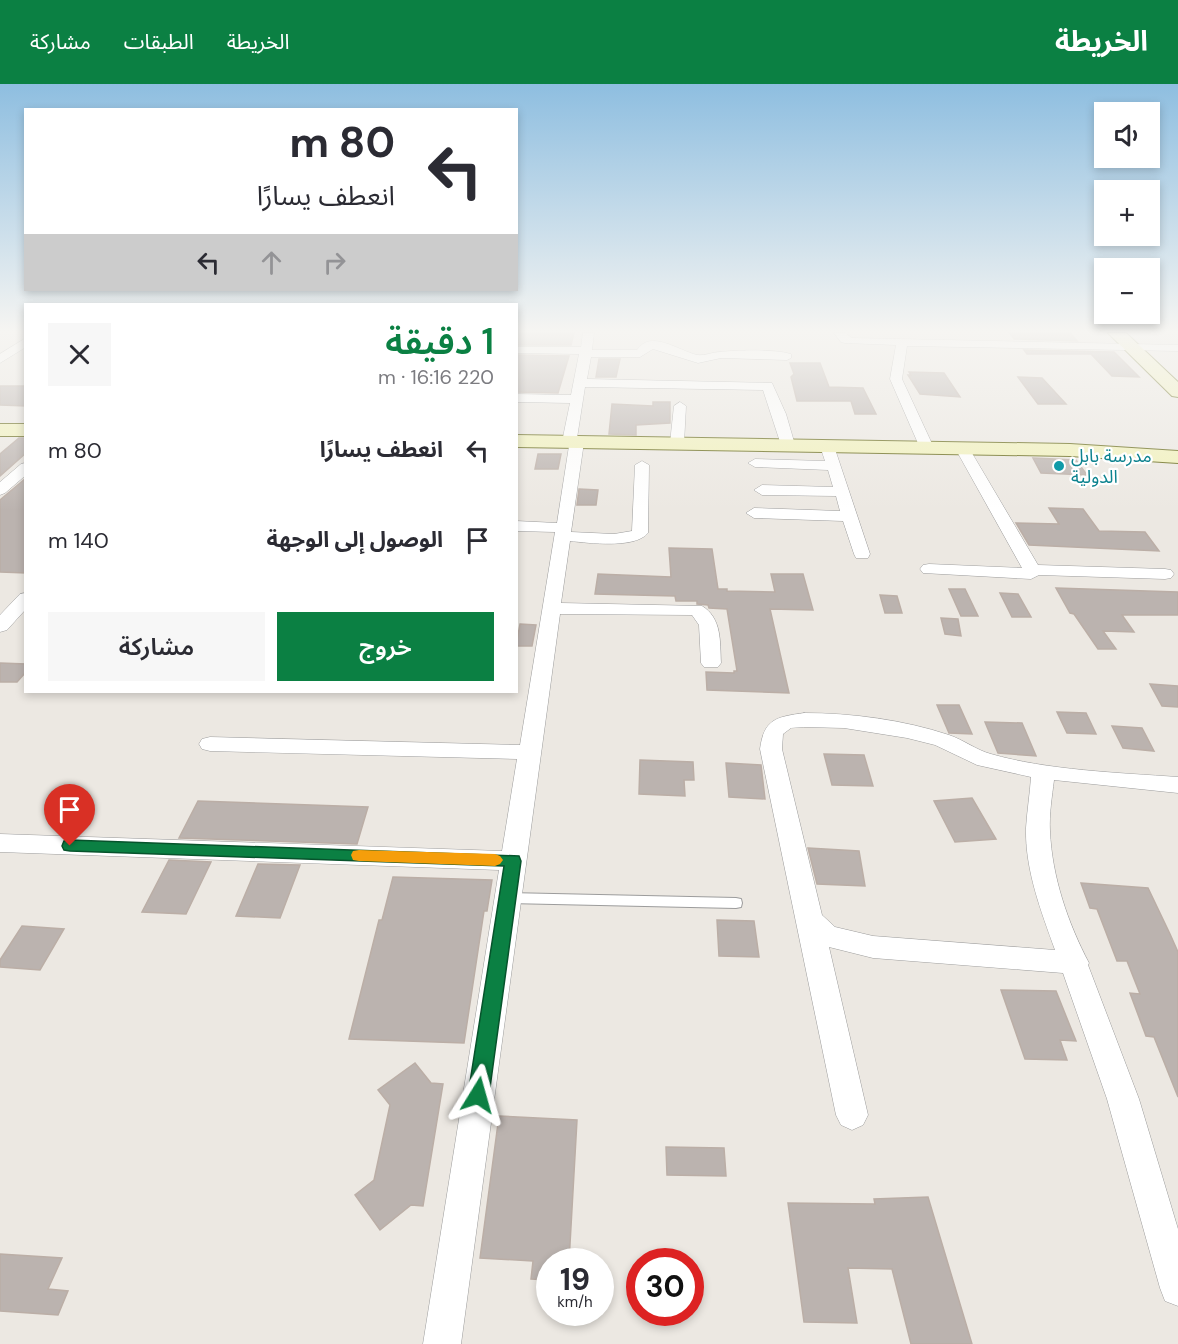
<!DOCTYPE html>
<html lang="ar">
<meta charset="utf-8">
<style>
:root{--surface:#fff;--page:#f7f7f7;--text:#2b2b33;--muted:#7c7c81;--accent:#0b8043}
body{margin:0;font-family:"DM Sans","Noto Sans Arabic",sans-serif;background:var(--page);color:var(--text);direction:rtl;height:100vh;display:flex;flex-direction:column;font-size:22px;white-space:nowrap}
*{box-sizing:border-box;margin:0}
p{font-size:20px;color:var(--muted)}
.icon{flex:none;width:33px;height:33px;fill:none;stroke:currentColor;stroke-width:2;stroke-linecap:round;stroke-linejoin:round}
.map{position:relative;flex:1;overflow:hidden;direction:ltr}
.sheet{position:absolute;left:24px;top:219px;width:494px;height:390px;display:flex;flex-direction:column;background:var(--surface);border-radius:0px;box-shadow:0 3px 9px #0003;direction:rtl}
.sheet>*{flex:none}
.hud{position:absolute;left:24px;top:24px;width:494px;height:183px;border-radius:0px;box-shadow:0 3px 9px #0003;direction:rtl;background:#fff;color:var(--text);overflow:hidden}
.buttons{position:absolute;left:1094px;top:18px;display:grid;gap:12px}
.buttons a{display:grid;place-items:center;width:66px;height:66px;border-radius:0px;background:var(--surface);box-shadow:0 3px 9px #0003;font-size:30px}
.speed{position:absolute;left:536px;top:1164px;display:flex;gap:12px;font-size:30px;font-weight:700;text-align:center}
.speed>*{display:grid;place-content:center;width:78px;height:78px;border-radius:50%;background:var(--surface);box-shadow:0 3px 9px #0003;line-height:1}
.speed small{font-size:15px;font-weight:400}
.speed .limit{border:9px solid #d22;background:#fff;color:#111}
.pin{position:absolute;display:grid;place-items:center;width:51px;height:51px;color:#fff;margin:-62px -26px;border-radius:50% 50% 50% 0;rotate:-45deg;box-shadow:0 0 6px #0007}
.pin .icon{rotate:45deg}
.me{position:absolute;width:66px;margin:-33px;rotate:8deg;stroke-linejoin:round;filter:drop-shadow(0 0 4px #0008)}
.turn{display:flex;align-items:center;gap:21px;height:126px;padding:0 24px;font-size:27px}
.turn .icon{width:78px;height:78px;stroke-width:2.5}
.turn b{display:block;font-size:42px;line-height:51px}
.lanes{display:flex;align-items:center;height:57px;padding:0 24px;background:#0003;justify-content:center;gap:30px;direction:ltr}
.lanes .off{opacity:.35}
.round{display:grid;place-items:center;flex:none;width:63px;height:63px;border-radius:0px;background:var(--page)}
.overview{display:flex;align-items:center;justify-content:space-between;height:102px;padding:0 24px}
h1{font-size:36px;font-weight:600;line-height:45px;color:var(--accent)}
.cta{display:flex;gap:12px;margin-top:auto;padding:12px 24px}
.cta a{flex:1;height:69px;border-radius:0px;background:var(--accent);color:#fff;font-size:24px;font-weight:600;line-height:69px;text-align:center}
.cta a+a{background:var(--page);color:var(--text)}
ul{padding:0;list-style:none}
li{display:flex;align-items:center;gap:18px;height:90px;padding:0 24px}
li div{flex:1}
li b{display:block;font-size:22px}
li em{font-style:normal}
header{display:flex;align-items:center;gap:36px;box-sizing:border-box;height:84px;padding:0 30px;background:var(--accent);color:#fff}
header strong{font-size:28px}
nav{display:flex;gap:33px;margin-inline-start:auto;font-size:21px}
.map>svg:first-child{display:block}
.building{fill:#bbb3af;stroke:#bbaea6;stroke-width:1.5}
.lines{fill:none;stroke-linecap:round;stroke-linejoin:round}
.lane-casing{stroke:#9c9c9c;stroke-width:2}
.street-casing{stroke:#9c9c9c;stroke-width:1}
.secondary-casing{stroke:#616410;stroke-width:2}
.lane{fill:#fff;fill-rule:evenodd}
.street{fill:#fff;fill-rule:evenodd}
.secondary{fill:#f1f1ba;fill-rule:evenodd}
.route{fill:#0b8043;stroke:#07532c;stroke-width:1.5}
.slow{fill:#f59e0b}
.culture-dot{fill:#0f9aa8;stroke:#fff;stroke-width:2}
.labels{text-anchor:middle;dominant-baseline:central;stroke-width:4.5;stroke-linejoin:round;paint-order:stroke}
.far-culture-label{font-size:18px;fill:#0d838f;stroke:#fff;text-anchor:start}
</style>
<header>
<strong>الخريطة</strong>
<nav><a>الخريطة</a><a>الطبقات</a><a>مشاركة</a></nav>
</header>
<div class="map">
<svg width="1178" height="1260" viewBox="0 0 1178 1260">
<rect width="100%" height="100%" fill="#ece8e2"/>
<g class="building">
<polygon points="516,249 574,249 571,261 516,261"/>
<polygon points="1010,249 1070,249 1077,257 1014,255"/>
<polygon points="1024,266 1114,268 1139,293 1112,292 1091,270 1027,270"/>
<polygon points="516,271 569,272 558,309 516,308"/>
<polygon points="599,275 620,275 616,293 596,293"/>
<polygon points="790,279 820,279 829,303 863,304 876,330 855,330 851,317 797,317 791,293 794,290"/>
<polygon points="909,288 944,289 960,313 920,310 908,291 911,291"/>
<polygon points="1018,293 1042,294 1066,320 1038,320"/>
<polygon points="0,302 26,302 26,322 0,321"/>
<polygon points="653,318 670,318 670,339 636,341 636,351 609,350 612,320 653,322"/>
<polygon points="19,354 26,354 26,369 0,392 0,370"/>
<polygon points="538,370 561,370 558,385 535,385"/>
<polygon points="1033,374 1076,376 1087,391 1041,389"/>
<polygon points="26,394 26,489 0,488 0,416"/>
<polygon points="579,405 598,406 596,421 577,421"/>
<polygon points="1049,424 1083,425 1099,447 1145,448 1159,467 1029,461 1016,439 1059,440"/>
<polygon points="669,464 712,465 718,505 727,505 727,507 775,508 771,490 803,490 813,526 770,525 789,609 707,606 706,588 734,589 734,587 737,587 727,525 709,524 708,521 697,520 697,517 676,517 675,512 595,510 598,490 671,493"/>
<polygon points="1056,504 1178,508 1178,531 1122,531 1134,548 1103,547 1116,565 1098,565 1074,530 1070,529"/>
<polygon points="949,505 965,505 978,532 961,532"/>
<polygon points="1000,509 1018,510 1031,533 1012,533"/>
<polygon points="880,511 897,512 902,529 885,529"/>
<polygon points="941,534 958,535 961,552 945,550"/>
<polygon points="520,540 536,541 532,562 516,562"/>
<polygon points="0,579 26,580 26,588 17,598 0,598"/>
<polygon points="1150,600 1178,602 1178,623 1162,622"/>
<polygon points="937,621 959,621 972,650 949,649"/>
<polygon points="1057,628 1086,629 1096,650 1067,649"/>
<polygon points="985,638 1022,639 1036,672 998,669"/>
<polygon points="1112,642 1142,644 1154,667 1123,664"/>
<polygon points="824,670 864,671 873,702 832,701"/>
<polygon points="640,676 693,678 694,696 684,696 685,712 639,710"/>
<polygon points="726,679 761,681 765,715 729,713"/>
<polygon points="972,714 996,755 955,758 934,717"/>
<polygon points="198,717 368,723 357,760 179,754"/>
<polygon points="808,764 859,767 865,802 817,800"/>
<polygon points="169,776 211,778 186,830 142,828"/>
<polygon points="258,780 300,781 280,834 236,832"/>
<polygon points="393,793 492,796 487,827 484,827 464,959 349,955 379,836 382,836"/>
<polygon points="1081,799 1148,804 1170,850 1178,868 1178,1013 1154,953 1146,952 1130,909 1140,910 1127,877 1117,877 1097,825 1090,824"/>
<polygon points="717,836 754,837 759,873 719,872"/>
<polygon points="22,842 64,845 40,886 0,883 0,876"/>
<polygon points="1001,906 1056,907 1076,957 1060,956 1067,976 1025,975"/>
<polygon points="415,979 431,999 443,1000 423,1122 411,1121 380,1146 355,1111 374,1096 390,1021 378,1006"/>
<polygon points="499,1032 577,1036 569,1178 549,1178 549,1196 531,1195 533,1177 480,1174"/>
<polygon points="666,1063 724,1064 726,1092 667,1091"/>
<polygon points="928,1113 972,1260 911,1260 892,1185 848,1184 857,1239 804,1238 788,1119 875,1120 874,1115"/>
<polygon points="0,1170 62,1174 48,1205 68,1207 58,1231 0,1227"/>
</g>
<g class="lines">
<defs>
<polygon id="lane" points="508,809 736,814 741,815 742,819 741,823 736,824 508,819 503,818 502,814 503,810"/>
<g id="street">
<path d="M583,249H594L592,266H637C651,245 679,267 697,271C705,272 713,268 720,268C740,266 773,265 791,270V274L787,276L721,274L698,279L653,265L640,273H591L587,295L772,299L786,330L795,361L788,365L781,361L763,306L585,303L577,354L584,358L571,448L614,450L632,447L635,381L642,377L649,381L648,449C635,465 589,459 570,457L561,519L702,522C722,534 720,558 721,579L718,583H704L701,579L699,541L692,531L560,530L461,1260H423L499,786L0,768V750L502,767L517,675L210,667L202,665L199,660L202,655L210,653L520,661L555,448L516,447V437L557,439L569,362L562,358L570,319L516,318V310L571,311L579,270L516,269V263H581Z"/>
<polygon points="834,249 845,249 852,254 1178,261 1178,267 907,262 902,295 934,364 927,368 920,364 890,295 896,261 845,259 841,258"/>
<polygon points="26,254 26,263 0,279 0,270"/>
<polygon points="680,318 686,322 684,359 677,363 670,359 674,322"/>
<polygon points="827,358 834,362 870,470 868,474 856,474 854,470 843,437 754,434 746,429 754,424 840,427 836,412 762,411 754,406 762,401 833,403 828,386 755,383 748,379 755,375 825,377 820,362"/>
<polygon points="962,360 969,364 1038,481 1165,485 1171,486 1174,490 1171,494 1165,495 1039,491 1031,495 923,489 920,485 923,481 929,480 1022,484 955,364"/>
<polygon points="26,379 26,391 5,409 0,411 0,398 21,380"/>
<polygon points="26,509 26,525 7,546 0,548 0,531 20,510"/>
<path d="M804,629C852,629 904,636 949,651C964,656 976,666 991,670C1046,686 1120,689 1178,693V709L1054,696C1052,713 1049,730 1050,747C1052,793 1068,839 1089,879L1088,881L1139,1015L1178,1145V1222L1165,1217L1160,1204L1107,1015L1063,889L873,874L829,863L868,1031L863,1041L852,1046L841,1041L836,1031L760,665C764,635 776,633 804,629ZM804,643L844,644L907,654L935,661L977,681L1031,693C1030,709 1027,727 1026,744C1025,786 1041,827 1055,866L873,852L835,843L822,831L782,665L783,650L791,644Z"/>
</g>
<g id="secondary">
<polygon points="1108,249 1126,249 1178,298 1178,313 1172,312"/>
<rect x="0" y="340" width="26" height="12"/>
<polygon points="516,351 1070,360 1178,367 1178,379 1070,372 516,363"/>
</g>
</defs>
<use href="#lane" class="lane-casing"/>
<use href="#street" class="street-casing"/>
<use href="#secondary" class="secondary-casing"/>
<use href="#lane" class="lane"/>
<use href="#street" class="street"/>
<use href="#secondary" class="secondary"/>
</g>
<linearGradient id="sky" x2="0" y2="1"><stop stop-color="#8ebee0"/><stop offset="0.58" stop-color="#f6f5f2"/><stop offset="1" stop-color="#f6f5f2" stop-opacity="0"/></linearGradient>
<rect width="1178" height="426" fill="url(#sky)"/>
<polygon class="route" points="70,756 519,772 521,777 489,1011 486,1018 478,1021 471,1018 468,1011 504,782 70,767 64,766 62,762 64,757"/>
<polygon class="slow" points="359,766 495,770 500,772 503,776 500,780 495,782 359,777 353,776 351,771 353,767"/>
<circle class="culture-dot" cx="1059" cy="382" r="6"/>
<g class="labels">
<g class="far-culture-label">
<text x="1071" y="372">مدرسة بابل<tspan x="1071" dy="21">الدولية</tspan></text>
</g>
</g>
</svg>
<div class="buttons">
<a><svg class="icon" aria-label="sound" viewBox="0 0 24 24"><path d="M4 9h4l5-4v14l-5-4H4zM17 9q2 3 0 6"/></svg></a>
<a>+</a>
<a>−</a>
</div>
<div class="speed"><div>19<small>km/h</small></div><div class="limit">30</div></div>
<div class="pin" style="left:70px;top:762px;background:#d93025"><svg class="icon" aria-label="arrive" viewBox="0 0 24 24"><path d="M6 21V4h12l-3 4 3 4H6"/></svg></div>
<svg class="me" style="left:478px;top:1011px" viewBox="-20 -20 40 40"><path d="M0-17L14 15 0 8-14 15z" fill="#0b8043" stroke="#fff" stroke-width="4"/></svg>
<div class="hud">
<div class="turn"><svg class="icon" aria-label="left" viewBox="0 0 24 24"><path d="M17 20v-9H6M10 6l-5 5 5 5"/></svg><div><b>80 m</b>انعطف يسارًا</div></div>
<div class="lanes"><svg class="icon" aria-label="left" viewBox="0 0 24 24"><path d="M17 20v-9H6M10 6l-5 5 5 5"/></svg><svg class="icon off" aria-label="ahead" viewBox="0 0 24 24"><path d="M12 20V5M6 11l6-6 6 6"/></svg><svg class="icon off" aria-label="right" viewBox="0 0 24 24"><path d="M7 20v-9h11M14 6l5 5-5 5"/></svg></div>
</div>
<section class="sheet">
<div class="overview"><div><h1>1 دقيقة</h1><p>220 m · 16:16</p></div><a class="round"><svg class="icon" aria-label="close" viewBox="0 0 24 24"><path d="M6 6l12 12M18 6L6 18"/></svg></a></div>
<ul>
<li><svg class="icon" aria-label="left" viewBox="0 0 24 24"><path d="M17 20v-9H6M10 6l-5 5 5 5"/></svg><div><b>انعطف يسارًا</b></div><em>80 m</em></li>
<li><svg class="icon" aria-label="arrive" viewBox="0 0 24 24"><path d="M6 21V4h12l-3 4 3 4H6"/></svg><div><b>الوصول إلى الوجهة</b></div><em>140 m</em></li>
</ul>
<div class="cta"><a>خروج</a><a>مشاركة</a></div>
</section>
</div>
